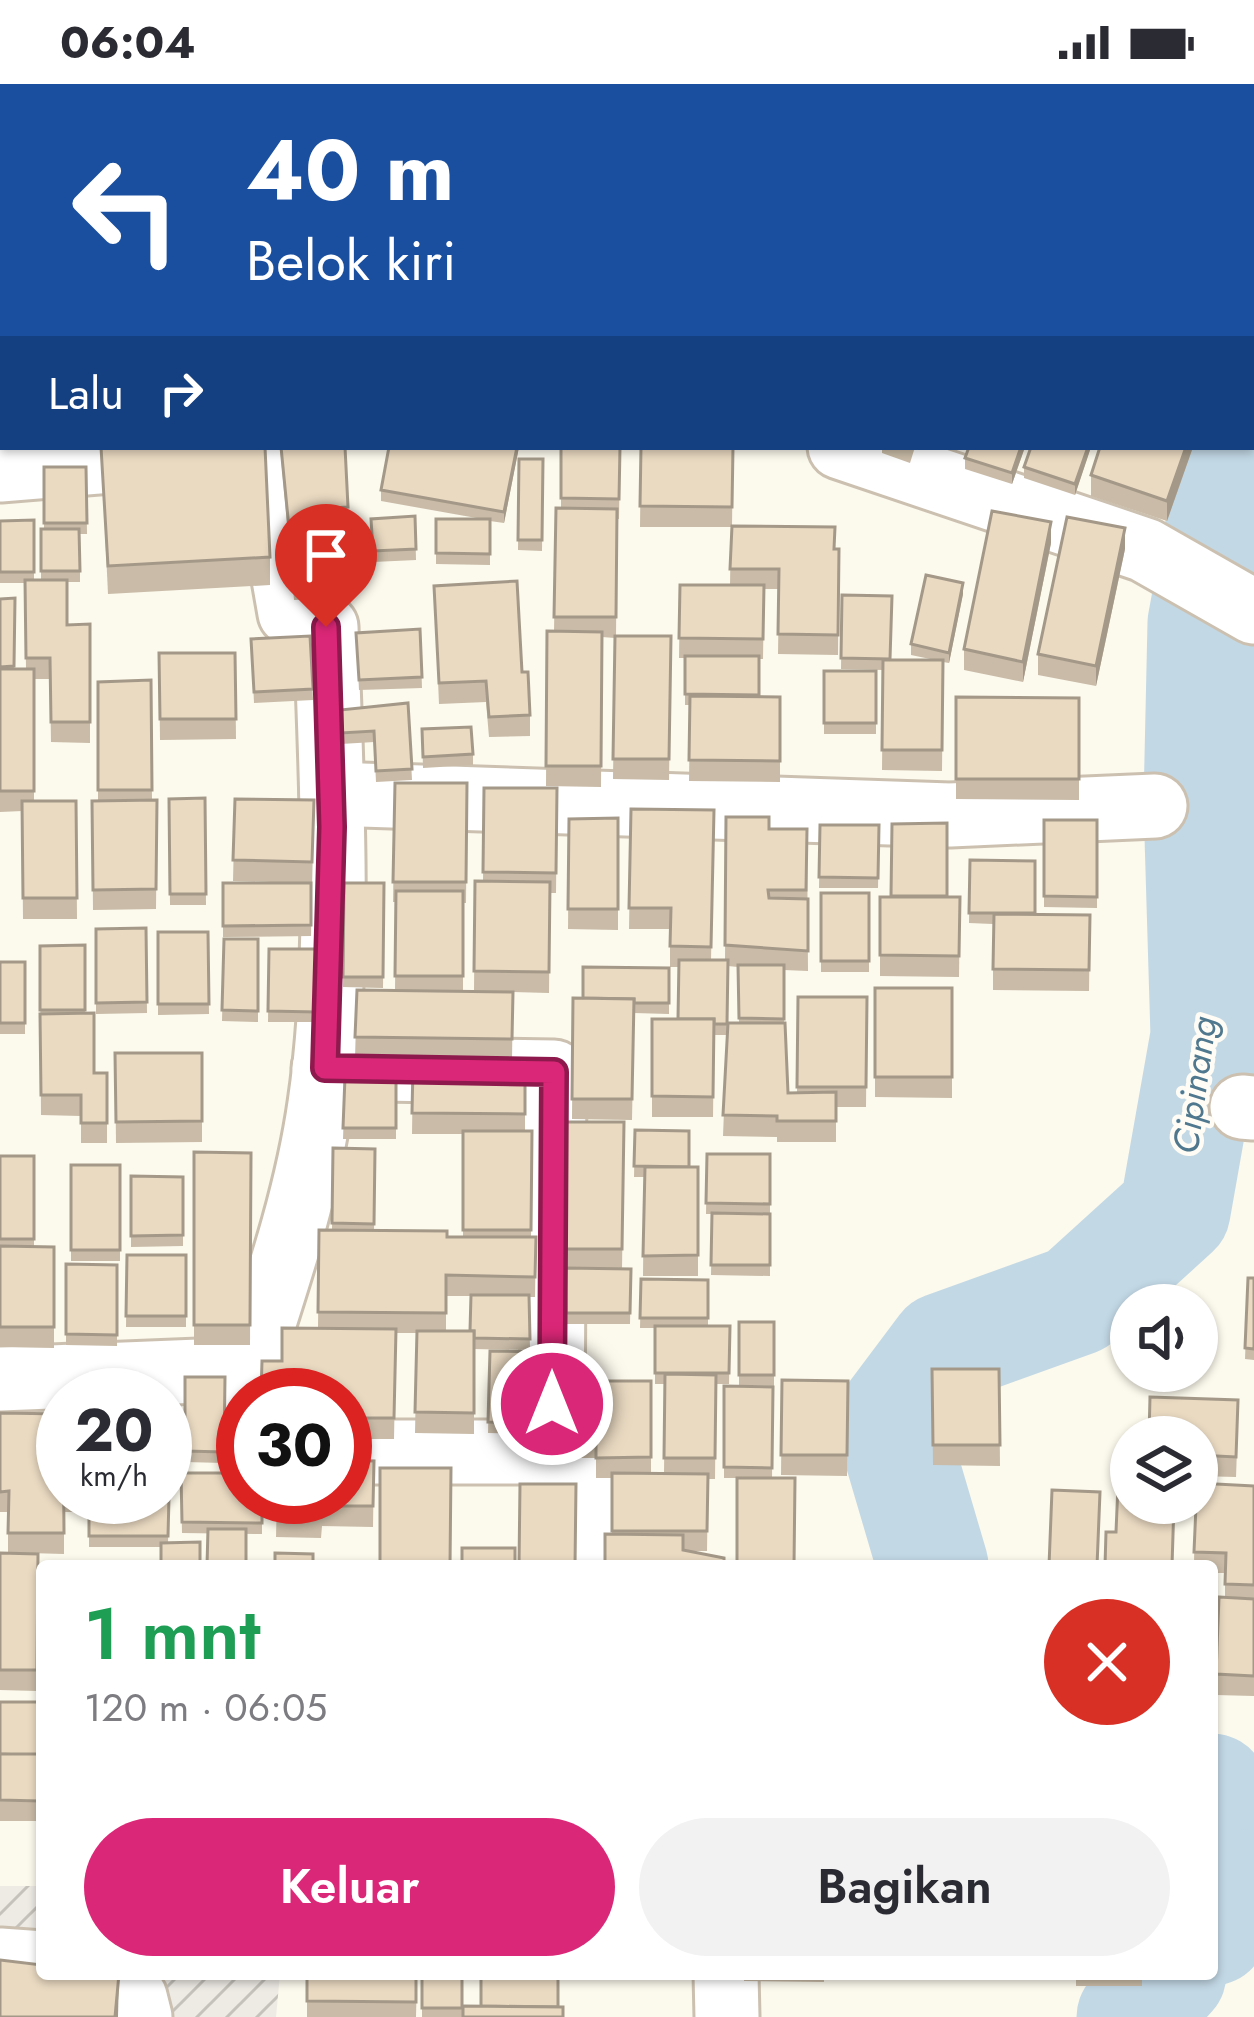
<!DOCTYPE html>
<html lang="id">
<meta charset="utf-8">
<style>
:root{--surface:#fff;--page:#f2f2f3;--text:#2b2b33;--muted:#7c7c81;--accent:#db2777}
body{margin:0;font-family:Jost,sans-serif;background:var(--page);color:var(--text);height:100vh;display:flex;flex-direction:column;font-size:45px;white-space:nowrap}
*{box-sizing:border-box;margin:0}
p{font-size:39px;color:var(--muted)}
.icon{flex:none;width:66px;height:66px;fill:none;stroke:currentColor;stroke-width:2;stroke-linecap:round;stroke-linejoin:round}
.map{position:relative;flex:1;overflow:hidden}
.panel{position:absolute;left:36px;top:1476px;width:1182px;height:420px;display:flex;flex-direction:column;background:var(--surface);border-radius:12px;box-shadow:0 3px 9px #0004}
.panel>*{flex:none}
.hud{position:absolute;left:0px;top:0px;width:1254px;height:366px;box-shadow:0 3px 9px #0004;background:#1a4fa0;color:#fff;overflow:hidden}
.fabs{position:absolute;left:1110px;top:1200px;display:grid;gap:24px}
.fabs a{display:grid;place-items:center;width:108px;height:108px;border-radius:50%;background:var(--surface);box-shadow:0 3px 9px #0004;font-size:60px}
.speed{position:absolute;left:36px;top:1284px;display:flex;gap:24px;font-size:60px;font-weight:700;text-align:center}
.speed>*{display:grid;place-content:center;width:156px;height:156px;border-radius:50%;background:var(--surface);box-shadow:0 3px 9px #0004;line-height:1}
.speed small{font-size:30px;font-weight:400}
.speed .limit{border:18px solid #d22;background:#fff;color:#111}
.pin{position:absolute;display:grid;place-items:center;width:102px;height:102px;color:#fff;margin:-123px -51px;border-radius:50% 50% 50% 0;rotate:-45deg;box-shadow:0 0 12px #0007}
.pin .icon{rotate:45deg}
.me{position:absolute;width:132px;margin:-66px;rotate:0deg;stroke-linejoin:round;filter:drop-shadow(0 0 9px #0008)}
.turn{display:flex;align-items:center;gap:42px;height:252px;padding:0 48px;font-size:54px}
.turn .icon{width:156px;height:156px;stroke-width:2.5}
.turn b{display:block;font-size:84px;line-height:102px}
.then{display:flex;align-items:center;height:114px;padding:0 48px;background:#0003;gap:24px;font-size:45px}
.round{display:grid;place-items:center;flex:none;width:126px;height:126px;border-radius:63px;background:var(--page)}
.summary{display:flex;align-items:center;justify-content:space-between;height:204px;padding:0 48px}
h1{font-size:72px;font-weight:600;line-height:90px;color:#1e9e55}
.action{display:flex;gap:24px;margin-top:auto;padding:24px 48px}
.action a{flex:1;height:138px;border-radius:72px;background:var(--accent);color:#fff;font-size:48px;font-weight:600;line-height:138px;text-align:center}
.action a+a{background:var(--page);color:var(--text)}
.status{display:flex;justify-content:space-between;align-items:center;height:84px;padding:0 60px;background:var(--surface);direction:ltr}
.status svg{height:33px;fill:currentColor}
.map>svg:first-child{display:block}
.industrial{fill:url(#industrial-furrows)}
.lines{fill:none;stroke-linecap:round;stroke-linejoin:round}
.river{stroke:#c2d8e5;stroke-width:111}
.minor-casing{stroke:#ccc1b0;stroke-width:69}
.minor{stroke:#fff;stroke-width:63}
.wall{fill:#c9bba7;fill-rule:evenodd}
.shaded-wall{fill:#a49988}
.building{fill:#eadac2;stroke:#a49988;stroke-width:3}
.route-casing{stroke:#8e194d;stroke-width:30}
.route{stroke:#db2777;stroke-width:21}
.labels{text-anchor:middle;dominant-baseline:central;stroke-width:9;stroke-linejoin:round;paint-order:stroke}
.water-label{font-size:36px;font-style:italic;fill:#4f778e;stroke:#fefcf4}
</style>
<div class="status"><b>06:04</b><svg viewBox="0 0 49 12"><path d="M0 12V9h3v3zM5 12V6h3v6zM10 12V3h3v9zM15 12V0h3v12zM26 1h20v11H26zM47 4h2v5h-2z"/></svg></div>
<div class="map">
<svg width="1254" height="1933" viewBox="0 0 1254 1933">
<defs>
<pattern id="industrial-furrows" width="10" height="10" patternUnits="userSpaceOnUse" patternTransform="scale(3)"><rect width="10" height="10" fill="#eeebe5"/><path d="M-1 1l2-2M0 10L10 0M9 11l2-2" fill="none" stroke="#c5c2bc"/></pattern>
</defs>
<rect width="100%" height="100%" fill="#fcf9ed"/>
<polygon class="industrial" points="0,1802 42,1802 42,1890 280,1890 276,1933 0,1933"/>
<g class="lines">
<g class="river">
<polyline points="933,1482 890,1336 944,1264 1077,1216 1175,1127 1206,952 1199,719 1203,539 1227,409 1242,363"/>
<polyline points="1212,1705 1254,1762"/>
<polyline points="1212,1846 1254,1800"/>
<polyline points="1132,1933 1171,1890"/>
</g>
<defs>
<g id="minor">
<polyline points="4,0 4,3"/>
<polyline points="0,190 3,181"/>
<polyline points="840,363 1145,466 1254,528"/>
<path d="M0,386L271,364L274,438L290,529L326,543C331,694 342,871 320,1020C307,1111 277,1198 249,1285"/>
<polyline points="332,710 950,731 1155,722"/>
<polyline points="324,984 554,988 552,1368 585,1405 596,1482"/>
<polyline points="1242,1023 1254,1024"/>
<polyline points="0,1295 249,1285 247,1311"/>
<polyline points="345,1368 552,1368"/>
<polyline points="0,1876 42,1879"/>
<polyline points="102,1890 135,1913 140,1933"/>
<polyline points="726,1890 727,1933"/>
</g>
</defs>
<use href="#minor" class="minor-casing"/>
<use href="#minor" class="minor"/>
</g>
<g class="wall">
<polygon points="502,0 593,0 592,3 508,3"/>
<polygon points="101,363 270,473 270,501 108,510"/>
<polygon points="280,363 345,363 348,444 335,444 337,514 294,516"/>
<polygon points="519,363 504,439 490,437 490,481 436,480 436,435 482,435 381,417 381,406"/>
<polygon points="561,363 620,363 619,435 617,435 616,552 671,552 669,696 613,695 615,554 602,553 601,703 546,702 547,547 554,548 556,424 561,424"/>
<polygon points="641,363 733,363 732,442 839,465 838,571 778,570 779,505 764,505 763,575 759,575 759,613 780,613 780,698 689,697 690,621 685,621 685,574 679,574 680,501 730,501 731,443 640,443"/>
<polygon points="882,363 915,363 910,379 882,369"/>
<polygon points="1025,363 1012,400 965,385 965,374"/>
<polygon points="1031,363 1091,363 1075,411 1024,394 1024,383"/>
<polygon points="1100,363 1193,363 1167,437 1091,412 1091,391"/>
<polygon points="519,375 543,375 542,467 518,466"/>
<polygon points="44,383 86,383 87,450 80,450 80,498 67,498 67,541 90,540 90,659 51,658 50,595 34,595 34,717 76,717 77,835 23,835 22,727 0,728 0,515 15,514 14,585 26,585 25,499 0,499 0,437 34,436 34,496 41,496 41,445 44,445"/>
<polygon points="415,432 416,476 373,478 371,435"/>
<polygon points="1051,459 1023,598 964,586 964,565"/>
<polygon points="1125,465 1096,602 1038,591 1038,570"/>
<polygon points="434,502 522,588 530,631 530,652 489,653 486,618 439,620"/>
<polygon points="963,510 949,579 943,578 942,687 882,686 883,586 841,585 842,511 891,576 935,576 911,571 911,560"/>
<polygon points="420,545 422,604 359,606 356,549"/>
<polygon points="310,552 313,616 254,619 251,555"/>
<polygon points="159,569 235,569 236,655 160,656"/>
<rect x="824" y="587" width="52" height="63"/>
<polygon points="151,596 152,716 157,716 156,825 93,826 92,717 98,717 98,598"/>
<polygon points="956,613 1079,614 1079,716 956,715"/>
<polygon points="408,619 412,696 376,698 374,658 341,660 340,626"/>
<polygon points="422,645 473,670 473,681 423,684"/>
<polygon points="395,699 467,699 466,819 463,819 463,907 474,907 475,797 483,797 484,704 557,704 556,809 550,809 549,909 513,908 512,976 355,974 357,906 395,906 396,818 393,818"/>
<polygon points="205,714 206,821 170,821 169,715"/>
<polygon points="235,715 314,716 311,852 223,853 223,799 302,799 233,797"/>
<path d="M631,725L714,726L711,876H725L726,733L769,745H807L808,887L784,886V939L788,1009H797L798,913H867L866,1023H836V1058H777V1053L723,1052L727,951H714L713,1033H652V935H678L679,883H670V845H629ZM728,882L738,883L739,939L727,950Z"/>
<polygon points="618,734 618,846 568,845 569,735"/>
<polygon points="1044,736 1097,736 1097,824 1044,823"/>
<polygon points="820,741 879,741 878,804 819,804"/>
<polygon points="970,776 1035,831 1090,831 1089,907 993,906 993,840 969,839"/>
<polygon points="344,799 384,799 383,904 343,903"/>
<rect x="821" y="809" width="48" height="79"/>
<polygon points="880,813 960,813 959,893 880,892"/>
<polygon points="146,844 147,929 96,930 96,845"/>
<polygon points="158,848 208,848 209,930 158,931"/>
<polygon points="224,855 258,855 258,938 222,937"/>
<polygon points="85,861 85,929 94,989 107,989 107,1059 81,1059 81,1032 41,1031 40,862"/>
<polygon points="269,865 318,865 317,938 268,938"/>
<rect x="0" y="878" width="25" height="72"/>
<polygon points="669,884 669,930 634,929 632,1036 572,1035 573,914 583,914"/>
<polygon points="875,904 952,904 952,1014 875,1013"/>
<polygon points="115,969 202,969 202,1058 116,1059"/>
<path d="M413,983H525V1047H532L531,1153H536L535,1213H529L530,1266L474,1265V1350L415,1349L417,1249H396L394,1355H345V1311L282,1277L318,1244L319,1146H332L333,1064L375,1065L374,1147L463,1153V1050H412ZM446,1212H471L470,1247H446Z"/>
<polygon points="345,993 396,993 396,1055 343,1055"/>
<polygon points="624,1038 622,1185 631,1185 630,1240 566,1240 565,1165"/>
<polygon points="635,1046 689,1083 698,1083 698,1192 643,1192 644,1093 634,1093"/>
<polygon points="194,1068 251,1069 250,1261 194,1261"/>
<polygon points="707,1070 770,1070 770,1192 711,1191 712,1130 706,1130"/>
<polygon points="0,1072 34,1072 34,1163 54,1163 54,1264 0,1263"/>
<rect x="71" y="1081" width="49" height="96"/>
<polygon points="131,1092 183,1093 183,1162 131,1163"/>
<polygon points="127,1171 186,1171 186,1243 126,1243"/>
<polygon points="66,1180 117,1181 117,1262 66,1261"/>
<polygon points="1248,1194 1254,1194 1254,1276 1245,1275"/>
<polygon points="641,1195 708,1196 708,1242 730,1242 729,1300 716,1300 715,1395 708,1395 707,1467 689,1467 724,1482 612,1450 612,1394 596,1394 596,1374 568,1374 569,1297 651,1297 651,1389 664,1389 665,1300 655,1300 655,1244 640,1244"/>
<polygon points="739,1238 774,1238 774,1302 739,1301"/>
<polygon points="490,1267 545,1268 544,1350 488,1349"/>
<polygon points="932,1285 999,1285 1000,1382 933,1381"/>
<polygon points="185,1293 225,1293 224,1379 185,1378"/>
<polygon points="782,1296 848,1297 847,1392 781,1391"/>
<polygon points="724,1302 773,1303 772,1394 724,1394"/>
<polygon points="0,1329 63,1413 77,1413 77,1428 64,1428 64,1470 29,1469 38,1470 37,1607 0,1606 0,1469 8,1469 8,1428 0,1428"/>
<polygon points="1238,1336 1236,1393 1197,1392 1197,1353"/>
<polygon points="374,1377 373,1443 322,1442 321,1454 276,1453 277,1413"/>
<polygon points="181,1389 262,1413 262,1450 182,1449"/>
<polygon points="1254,1402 1254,1612 1216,1611 1216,1590 1225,1513 1225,1489 1212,1489 1212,1482 1194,1482 1195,1419"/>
<polygon points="89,1413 169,1413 168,1459 161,1463 89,1463"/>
<rect x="0" y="1618" width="40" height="119"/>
<polygon points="307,1890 417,1890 416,1933 307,1933"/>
<rect x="422" y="1890" width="40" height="43"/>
<polygon points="744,1890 824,1890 824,1898 744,1897"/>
<rect x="1076" y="1890" width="66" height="12"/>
</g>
<g class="shaded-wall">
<polygon points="517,363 519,363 504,439 504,428"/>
<polygon points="1021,363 1025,363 1012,400 1012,389"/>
<polygon points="1088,363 1091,363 1075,411 1075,400"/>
<polygon points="1186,363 1193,363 1167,437 1167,417"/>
<polygon points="1051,438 1051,459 1023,598 1023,578"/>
<polygon points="1125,444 1125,465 1096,602 1096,582"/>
<polygon points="963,499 963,510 949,579 949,569"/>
<polygon points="119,1890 118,1933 115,1933"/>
</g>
<g class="building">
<rect x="137" y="0" width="67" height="3"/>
<polygon points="216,0 250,0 249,3 216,3"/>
<polygon points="346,0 407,0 406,3 346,3"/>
<polygon points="523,0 588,0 586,3 528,3"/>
<polygon points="0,106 3,127 3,145 0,146"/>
<polygon points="0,212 3,212 3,247 1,247"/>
<polygon points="101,363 265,363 270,473 108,482"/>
<polygon points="281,363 345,363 348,423 334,424 337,493 294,495"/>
<polygon points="389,363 517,363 504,428 381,406"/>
<polygon points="561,363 620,363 619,415 561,414"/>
<polygon points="641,363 733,363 732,423 640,422"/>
<polygon points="969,363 1021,363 1012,389 965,374"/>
<polygon points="1031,363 1088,363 1075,400 1024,383"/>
<polygon points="1100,363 1186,363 1167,417 1091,391"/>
<polygon points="519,375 543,375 542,456 518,456"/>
<polygon points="44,383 86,383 87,439 44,439"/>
<polygon points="556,424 617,425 616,533 554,533"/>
<polygon points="992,427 1051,438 1023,578 964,565"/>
<polygon points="415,432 416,465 373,467 371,435"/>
<polygon points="1067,433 1125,444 1096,582 1038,570"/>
<polygon points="436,435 490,435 490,470 436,469"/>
<polygon points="34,436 34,488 0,488 0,437"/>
<polygon points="732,442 835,443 834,465 839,465 838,551 778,550 779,485 730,485"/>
<polygon points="41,445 79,445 80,487 41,487"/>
<polygon points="926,491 963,499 949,569 911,560"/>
<polygon points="25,496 67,496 67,541 90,540 90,638 51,638 50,574 26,574"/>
<polygon points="517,497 522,588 528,588 530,631 489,633 486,597 439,599 434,502"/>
<polygon points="680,501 764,501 763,555 679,554"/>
<polygon points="842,511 892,512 890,575 841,574"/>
<polygon points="15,514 14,582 0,583 0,515"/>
<polygon points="420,545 422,593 359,596 356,549"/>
<polygon points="547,547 602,548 601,682 546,682"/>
<polygon points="310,552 313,605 254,608 251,555"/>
<polygon points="615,552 671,552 669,675 613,675"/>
<polygon points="159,569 235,569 236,635 160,635"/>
<polygon points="685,572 759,572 759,611 685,610"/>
<polygon points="883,576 943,576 942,666 882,666"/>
<rect x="0" y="585" width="34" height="122"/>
<rect x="824" y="587" width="52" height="52"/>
<polygon points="151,596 152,706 98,706 98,598"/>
<polygon points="690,612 780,613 780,677 689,676"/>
<polygon points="956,613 1079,614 1079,695 956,695"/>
<polygon points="408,619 412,685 376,687 374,647 341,649 340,626"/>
<polygon points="471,643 473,670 423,673 422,645"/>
<polygon points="395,699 467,699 466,798 393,798"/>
<polygon points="484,704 557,704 556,789 483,788"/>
<polygon points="205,714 206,810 170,810 169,715"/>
<polygon points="235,715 314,716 312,778 233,776"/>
<polygon points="157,716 156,805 93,806 92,717"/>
<polygon points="22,717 76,717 77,814 23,814"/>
<polygon points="631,725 714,726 711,863 670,862 671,824 629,824"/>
<polygon points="726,733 769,733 769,745 807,745 806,806 768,806 769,814 808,815 808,867 725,861"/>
<polygon points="618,734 618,825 568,825 569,735"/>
<polygon points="1044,736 1097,736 1097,813 1044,812"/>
<polygon points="947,739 947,812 891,812 892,740"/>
<polygon points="820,741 879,741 878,794 819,793"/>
<polygon points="970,776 1035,777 1035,829 969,829"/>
<polygon points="475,797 550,798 549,888 474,887"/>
<polygon points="223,799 311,799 311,841 223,842"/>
<polygon points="344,799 384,799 383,893 343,893"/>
<polygon points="396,807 463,807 463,892 395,892"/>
<rect x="821" y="809" width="48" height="68"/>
<polygon points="880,813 960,813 959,872 880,871"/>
<polygon points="994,830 1090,831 1089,886 993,885"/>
<polygon points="146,844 147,918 96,919 96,845"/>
<polygon points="158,848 208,848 209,920 158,920"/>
<polygon points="224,855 258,855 258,927 222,926"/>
<polygon points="85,861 85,926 40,926 40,862"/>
<polygon points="269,865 318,865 317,928 268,927"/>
<polygon points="679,876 728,876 727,940 714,940 714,935 678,935"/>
<rect x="0" y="878" width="25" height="61"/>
<polygon points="738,881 784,881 784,935 739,934"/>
<polygon points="583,883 669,884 669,919 634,919 634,915 583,914"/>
<rect x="875" y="904" width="77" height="89"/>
<polygon points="357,906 513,908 512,955 355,953"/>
<polygon points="798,913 867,913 866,1003 797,1003"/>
<polygon points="573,914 634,915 632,1015 572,1015"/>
<polygon points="94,929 94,989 107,989 107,1039 81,1039 81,1011 41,1011 40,930"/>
<polygon points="652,935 714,935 713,1013 652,1012"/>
<polygon points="728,939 785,939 788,1009 836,1008 836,1037 777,1037 777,1032 723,1031"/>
<polygon points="115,969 202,969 202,1037 116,1038"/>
<polygon points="413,983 525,983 525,1030 412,1029"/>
<polygon points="345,993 396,993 396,1044 343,1044"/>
<polygon points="566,1038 624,1038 622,1165 565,1165"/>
<polygon points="635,1046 689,1047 689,1083 634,1082"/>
<polygon points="463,1047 532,1047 531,1146 463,1146"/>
<polygon points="333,1064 375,1065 374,1140 332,1139"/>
<polygon points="194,1068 251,1069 250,1241 194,1241"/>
<polygon points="707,1070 770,1070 770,1120 706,1119"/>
<rect x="0" y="1072" width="34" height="83"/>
<rect x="71" y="1081" width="49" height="85"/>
<polygon points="645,1083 698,1083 698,1171 643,1172"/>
<polygon points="131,1092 183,1093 183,1151 131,1152"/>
<polygon points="712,1129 770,1130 770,1181 711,1181"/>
<polygon points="319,1146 447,1147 447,1153 536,1153 535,1193 446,1191 446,1229 318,1228"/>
<polygon points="0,1162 54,1163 54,1243 0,1243"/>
<polygon points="127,1171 186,1171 186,1232 126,1232"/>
<polygon points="66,1180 117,1181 117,1251 66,1250"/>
<polygon points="565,1184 631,1185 630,1229 566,1229"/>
<polygon points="1248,1194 1254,1194 1254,1265 1245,1264"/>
<polygon points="641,1195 708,1196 708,1234 640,1234"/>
<polygon points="471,1211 529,1211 530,1255 474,1254 474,1247 470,1247"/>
<rect x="739" y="1238" width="35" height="53"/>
<polygon points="655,1242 730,1242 729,1289 655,1289"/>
<polygon points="282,1244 396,1245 394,1334 345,1334 345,1311 261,1311 262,1277 282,1277"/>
<polygon points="417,1247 474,1247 474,1329 415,1328"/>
<polygon points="490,1267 545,1268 544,1339 488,1338"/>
<polygon points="932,1285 999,1285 1000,1361 933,1361"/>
<polygon points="665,1290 716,1291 715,1374 664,1374"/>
<polygon points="185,1293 225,1293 224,1368 185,1367"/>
<polygon points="782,1296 848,1297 847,1371 781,1371"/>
<polygon points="569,1297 651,1297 651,1373 596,1374 596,1353 568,1353"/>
<polygon points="724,1302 773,1303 772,1384 724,1383"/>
<polygon points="1150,1313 1238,1316 1236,1373 1197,1371 1197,1353 1149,1353"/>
<polygon points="0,1329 63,1330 64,1449 8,1449 9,1407 0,1408"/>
<polygon points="345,1376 374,1377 373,1422 322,1422 321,1433 276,1433 277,1413 345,1413"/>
<polygon points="380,1384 451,1384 450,1482 380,1482"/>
<polygon points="181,1389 243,1389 243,1413 262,1413 262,1439 182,1438"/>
<polygon points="612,1389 708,1390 707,1447 612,1447"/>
<polygon points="737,1394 795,1394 794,1482 737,1482"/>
<polygon points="1197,1399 1254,1402 1254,1501 1225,1500 1226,1469 1194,1468"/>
<polygon points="520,1400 576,1400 575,1482 519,1482"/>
<polygon points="1118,1401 1131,1401 1131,1419 1174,1419 1172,1482 1105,1482 1106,1448 1116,1448"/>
<polygon points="1052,1406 1100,1408 1097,1482 1049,1482"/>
<polygon points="89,1413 169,1413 168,1452 89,1452"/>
<polygon points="208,1445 246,1445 246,1482 207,1482"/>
<polygon points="605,1450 683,1451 683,1466 724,1474 724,1482 605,1482"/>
<polygon points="200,1458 200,1482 161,1482 161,1459"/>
<rect x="462" y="1464" width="53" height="18"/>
<polygon points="0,1469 38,1470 37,1586 0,1586"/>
<polygon points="275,1469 313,1470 313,1482 275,1482"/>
<polygon points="1219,1513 1254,1515 1254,1592 1216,1590"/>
<polygon points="0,1618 40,1618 40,1672 0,1670"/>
<polygon points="0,1670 40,1670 40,1717 0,1716"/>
<polygon points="0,1876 42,1881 42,1890 119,1890 115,1933 0,1933"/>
<polygon points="307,1890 416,1890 416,1918 307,1917"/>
<rect x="422" y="1890" width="40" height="34"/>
<polygon points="481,1890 558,1890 558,1923 481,1922"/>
<polygon points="463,1922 563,1923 563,1933 463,1933"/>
</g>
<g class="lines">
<defs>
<polyline id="route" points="326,543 332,743 325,984 554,988 552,1320"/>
</defs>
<use href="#route" class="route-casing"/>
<use href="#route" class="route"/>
</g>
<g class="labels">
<g class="water-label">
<text transform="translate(1194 1001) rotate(-82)">Cipinang</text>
</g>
</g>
</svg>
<div class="fabs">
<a><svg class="icon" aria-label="sound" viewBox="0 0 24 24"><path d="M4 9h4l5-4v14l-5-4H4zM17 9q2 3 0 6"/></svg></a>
<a><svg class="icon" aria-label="layers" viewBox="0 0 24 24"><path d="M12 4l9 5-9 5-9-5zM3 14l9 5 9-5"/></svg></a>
</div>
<div class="speed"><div>20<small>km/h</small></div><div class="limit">30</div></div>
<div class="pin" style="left:326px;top:543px;background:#d93025"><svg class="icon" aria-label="arrive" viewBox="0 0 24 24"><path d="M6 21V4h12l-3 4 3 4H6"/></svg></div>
<svg class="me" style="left:552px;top:1320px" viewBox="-20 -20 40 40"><circle r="17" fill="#db2777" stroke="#fff" stroke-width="3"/><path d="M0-11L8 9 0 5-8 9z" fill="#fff"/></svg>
<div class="hud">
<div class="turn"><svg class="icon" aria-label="left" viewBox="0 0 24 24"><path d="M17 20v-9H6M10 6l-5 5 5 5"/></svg><div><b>40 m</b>Belok kiri</div></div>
<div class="then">Lalu<svg class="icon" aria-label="right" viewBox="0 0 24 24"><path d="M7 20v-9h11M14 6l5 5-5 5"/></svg></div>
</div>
<section class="panel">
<div class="summary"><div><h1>1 mnt</h1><p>120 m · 06:05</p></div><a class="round" style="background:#d93025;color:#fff"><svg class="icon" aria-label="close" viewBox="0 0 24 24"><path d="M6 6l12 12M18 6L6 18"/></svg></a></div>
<div class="action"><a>Keluar</a><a>Bagikan</a></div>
</section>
</div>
